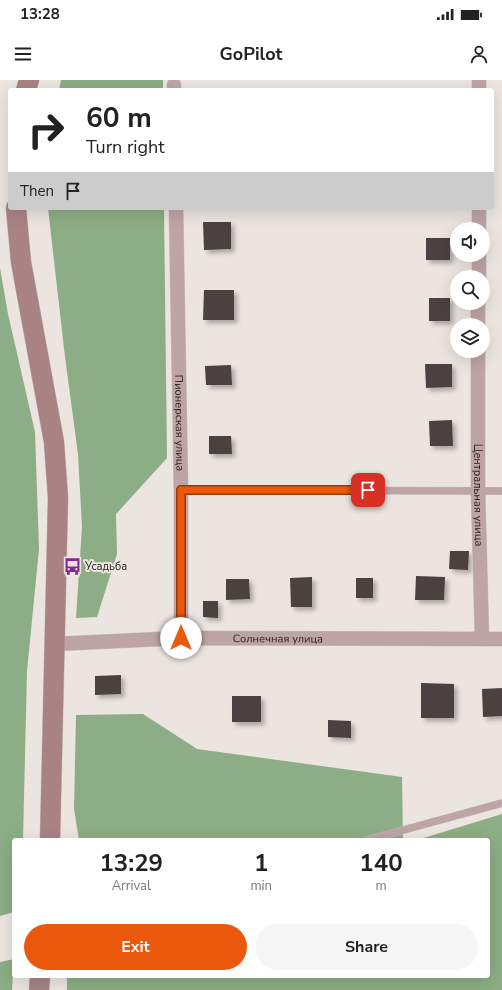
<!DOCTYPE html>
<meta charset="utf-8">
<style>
:root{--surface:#fff;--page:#f6f6f6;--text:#222;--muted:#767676;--accent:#ea580c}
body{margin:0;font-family:"Nunito Sans",sans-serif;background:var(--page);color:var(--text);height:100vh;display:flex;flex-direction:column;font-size:15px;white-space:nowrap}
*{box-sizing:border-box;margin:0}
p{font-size:13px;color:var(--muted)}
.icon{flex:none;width:22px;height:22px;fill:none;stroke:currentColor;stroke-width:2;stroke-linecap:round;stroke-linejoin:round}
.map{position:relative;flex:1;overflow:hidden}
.drawer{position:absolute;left:12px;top:758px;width:478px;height:140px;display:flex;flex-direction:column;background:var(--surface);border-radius:4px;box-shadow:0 4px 16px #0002}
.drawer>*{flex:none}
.guide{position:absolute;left:8px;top:8px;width:486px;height:122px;border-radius:4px;box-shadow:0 4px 16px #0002;background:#fff;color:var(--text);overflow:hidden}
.buttons{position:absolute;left:450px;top:142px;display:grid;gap:8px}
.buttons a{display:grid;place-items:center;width:40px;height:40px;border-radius:50%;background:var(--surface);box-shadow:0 4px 16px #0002;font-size:20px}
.pin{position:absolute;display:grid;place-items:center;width:34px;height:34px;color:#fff;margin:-17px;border-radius:8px;box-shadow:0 2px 6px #0006}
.me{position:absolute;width:44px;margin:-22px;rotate:0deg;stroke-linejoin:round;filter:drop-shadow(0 0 3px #0008)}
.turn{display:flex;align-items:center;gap:14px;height:84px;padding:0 12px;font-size:18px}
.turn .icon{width:52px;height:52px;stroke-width:2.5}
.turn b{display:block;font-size:28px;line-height:34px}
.then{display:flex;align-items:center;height:38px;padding:0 12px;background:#0003;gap:8px;font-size:15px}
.eta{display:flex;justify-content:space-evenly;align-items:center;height:68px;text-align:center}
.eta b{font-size:24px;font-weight:700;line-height:28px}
.primary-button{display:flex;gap:8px;margin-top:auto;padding:8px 12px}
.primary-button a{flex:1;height:46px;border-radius:24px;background:var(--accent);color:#fff;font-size:16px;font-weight:700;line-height:46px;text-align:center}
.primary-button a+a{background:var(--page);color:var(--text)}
.status{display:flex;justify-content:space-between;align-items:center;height:28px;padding:0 20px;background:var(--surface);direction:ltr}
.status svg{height:11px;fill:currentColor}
header{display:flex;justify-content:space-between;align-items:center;height:52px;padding:0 12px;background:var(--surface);font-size:18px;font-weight:700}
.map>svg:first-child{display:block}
.forest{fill:#8cad85}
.building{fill:#49433f;filter:url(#shadow)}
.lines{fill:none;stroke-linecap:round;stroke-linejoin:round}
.service-casing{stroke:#c8c1bd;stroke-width:8}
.minor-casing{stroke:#c8c1bd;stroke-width:15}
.secondary-casing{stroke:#c8c1bd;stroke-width:21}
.service{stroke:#bea4a4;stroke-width:7}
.minor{stroke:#bea4a4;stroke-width:14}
.secondary{stroke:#a98384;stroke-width:20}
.route-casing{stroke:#983908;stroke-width:10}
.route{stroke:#ea580c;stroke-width:7}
.labels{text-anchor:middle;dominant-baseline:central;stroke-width:4;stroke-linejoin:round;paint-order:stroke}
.street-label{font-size:11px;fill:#262321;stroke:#ebe4df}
.poi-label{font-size:11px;fill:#262321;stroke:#ebe4df;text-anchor:start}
</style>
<div class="status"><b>13:28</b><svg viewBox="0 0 49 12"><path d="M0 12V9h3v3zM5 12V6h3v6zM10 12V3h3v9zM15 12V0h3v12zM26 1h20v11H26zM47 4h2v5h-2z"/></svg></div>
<header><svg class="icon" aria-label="menu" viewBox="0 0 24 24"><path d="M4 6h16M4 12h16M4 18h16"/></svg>GoPilot<svg class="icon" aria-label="person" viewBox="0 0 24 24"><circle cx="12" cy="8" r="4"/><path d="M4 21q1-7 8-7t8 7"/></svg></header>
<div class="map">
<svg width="502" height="910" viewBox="0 0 502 910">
<defs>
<filter id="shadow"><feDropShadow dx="3.5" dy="3.5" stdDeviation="2" flood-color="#0004"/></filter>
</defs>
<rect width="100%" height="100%" fill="#ebe4df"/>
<g class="forest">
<polygon points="61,0 163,0 163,10 59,10"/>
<polygon points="48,128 164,128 167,378 116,434 117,474 97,537 76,538 82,447 78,374 65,277"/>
<polygon points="0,188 8,234 35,352 39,469 27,591 23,760 14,760 14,832 0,836"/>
<polygon points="143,634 197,669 402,697 403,760 79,760 74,729 76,635"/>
<polygon points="502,734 502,910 67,910 67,896 488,896 488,760 417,760"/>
<polygon points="14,879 12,910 0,910 0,882"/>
</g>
<g class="building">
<polygon points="203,142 231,142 231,169 204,170"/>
<rect x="426" y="158" width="24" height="22"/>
<polygon points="204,210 234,210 234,240 203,240"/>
<rect x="429" y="218" width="21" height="23"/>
<polygon points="425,284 452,284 452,307 426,308"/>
<polygon points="231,285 232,305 206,305 205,286"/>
<polygon points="452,340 453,366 430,366 429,341"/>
<polygon points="209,356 231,356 232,374 209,374"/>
<polygon points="450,471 469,471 468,490 449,489"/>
<polygon points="416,496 445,497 444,520 415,520"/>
<polygon points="312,497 312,527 291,527 290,498"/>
<rect x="356" y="498" width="17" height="20"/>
<polygon points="226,499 249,499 250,519 226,520"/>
<polygon points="203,521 218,521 218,538 203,537"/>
<polygon points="121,595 121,614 95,615 95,596"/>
<polygon points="421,603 454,604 454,638 421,638"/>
<polygon points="502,608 502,636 483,637 482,609"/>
<rect x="232" y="616" width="29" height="26"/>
<polygon points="328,640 351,641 351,658 328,657"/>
</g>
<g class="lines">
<defs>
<g id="service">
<polyline points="181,410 502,411"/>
<polyline points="367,760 502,723"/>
</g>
<g id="minor">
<polyline points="174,5 174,10"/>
<polyline points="479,10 479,0"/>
<path id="s1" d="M176,128L181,410V558"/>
<polyline points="479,149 479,128"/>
<polyline points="479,197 479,175"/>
<polyline points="478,245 478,223"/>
<path id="s2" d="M478,271V410L482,559"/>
<path id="s3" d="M55,564L181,558L502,559"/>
</g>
<g id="secondary">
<polyline points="26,10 29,0"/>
<polyline points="16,128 21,182 54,362 58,418 50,760"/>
<polyline points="39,910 40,896"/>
</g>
</defs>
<use href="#service" class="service-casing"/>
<use href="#minor" class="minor-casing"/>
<use href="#secondary" class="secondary-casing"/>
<use href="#service" class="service"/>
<use href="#minor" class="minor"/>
<use href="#secondary" class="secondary"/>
</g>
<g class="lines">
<defs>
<polyline id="route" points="181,558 181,410 368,410"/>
</defs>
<use href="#route" class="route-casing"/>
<use href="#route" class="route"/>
</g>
<defs>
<symbol id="bus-bare" viewBox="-9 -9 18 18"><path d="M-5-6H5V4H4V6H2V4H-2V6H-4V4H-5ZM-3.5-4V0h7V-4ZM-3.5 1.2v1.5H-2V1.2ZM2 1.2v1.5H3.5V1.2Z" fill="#822894" stroke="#ebe4df" stroke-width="2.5" paint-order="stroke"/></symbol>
</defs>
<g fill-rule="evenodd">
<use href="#bus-bare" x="60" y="474" width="25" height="25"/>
</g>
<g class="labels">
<g class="street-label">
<text stroke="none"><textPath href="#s1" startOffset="215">Пионерская улица</textPath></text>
<text stroke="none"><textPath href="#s2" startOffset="144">Центральная улица</textPath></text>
<text stroke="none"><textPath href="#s3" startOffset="223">Солнечная улица</textPath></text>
</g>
<g class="poi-label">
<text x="85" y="486">Усадьба</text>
</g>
</g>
</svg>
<div class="buttons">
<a><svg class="icon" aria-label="sound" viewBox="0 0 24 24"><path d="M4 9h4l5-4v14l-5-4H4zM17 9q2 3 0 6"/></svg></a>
<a><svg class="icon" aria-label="search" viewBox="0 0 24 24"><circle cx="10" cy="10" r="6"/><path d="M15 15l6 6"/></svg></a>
<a><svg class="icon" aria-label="layers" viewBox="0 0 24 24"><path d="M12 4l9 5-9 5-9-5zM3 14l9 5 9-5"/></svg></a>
</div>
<div class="pin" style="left:368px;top:410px;background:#d93025"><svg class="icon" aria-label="arrive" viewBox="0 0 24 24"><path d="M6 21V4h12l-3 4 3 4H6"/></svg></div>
<svg class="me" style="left:181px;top:558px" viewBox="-20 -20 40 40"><circle r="19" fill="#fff"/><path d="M0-13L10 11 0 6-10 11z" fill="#ea580c"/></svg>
<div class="guide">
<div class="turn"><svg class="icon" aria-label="right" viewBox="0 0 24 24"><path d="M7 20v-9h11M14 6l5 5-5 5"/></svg><div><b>60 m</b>Turn right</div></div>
<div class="then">Then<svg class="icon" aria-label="arrive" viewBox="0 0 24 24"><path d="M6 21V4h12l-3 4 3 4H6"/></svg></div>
</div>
<section class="drawer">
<div class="eta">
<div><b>13:29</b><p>Arrival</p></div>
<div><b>1</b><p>min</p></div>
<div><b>140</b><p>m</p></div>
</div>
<div class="primary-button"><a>Exit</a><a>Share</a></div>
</section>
</div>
